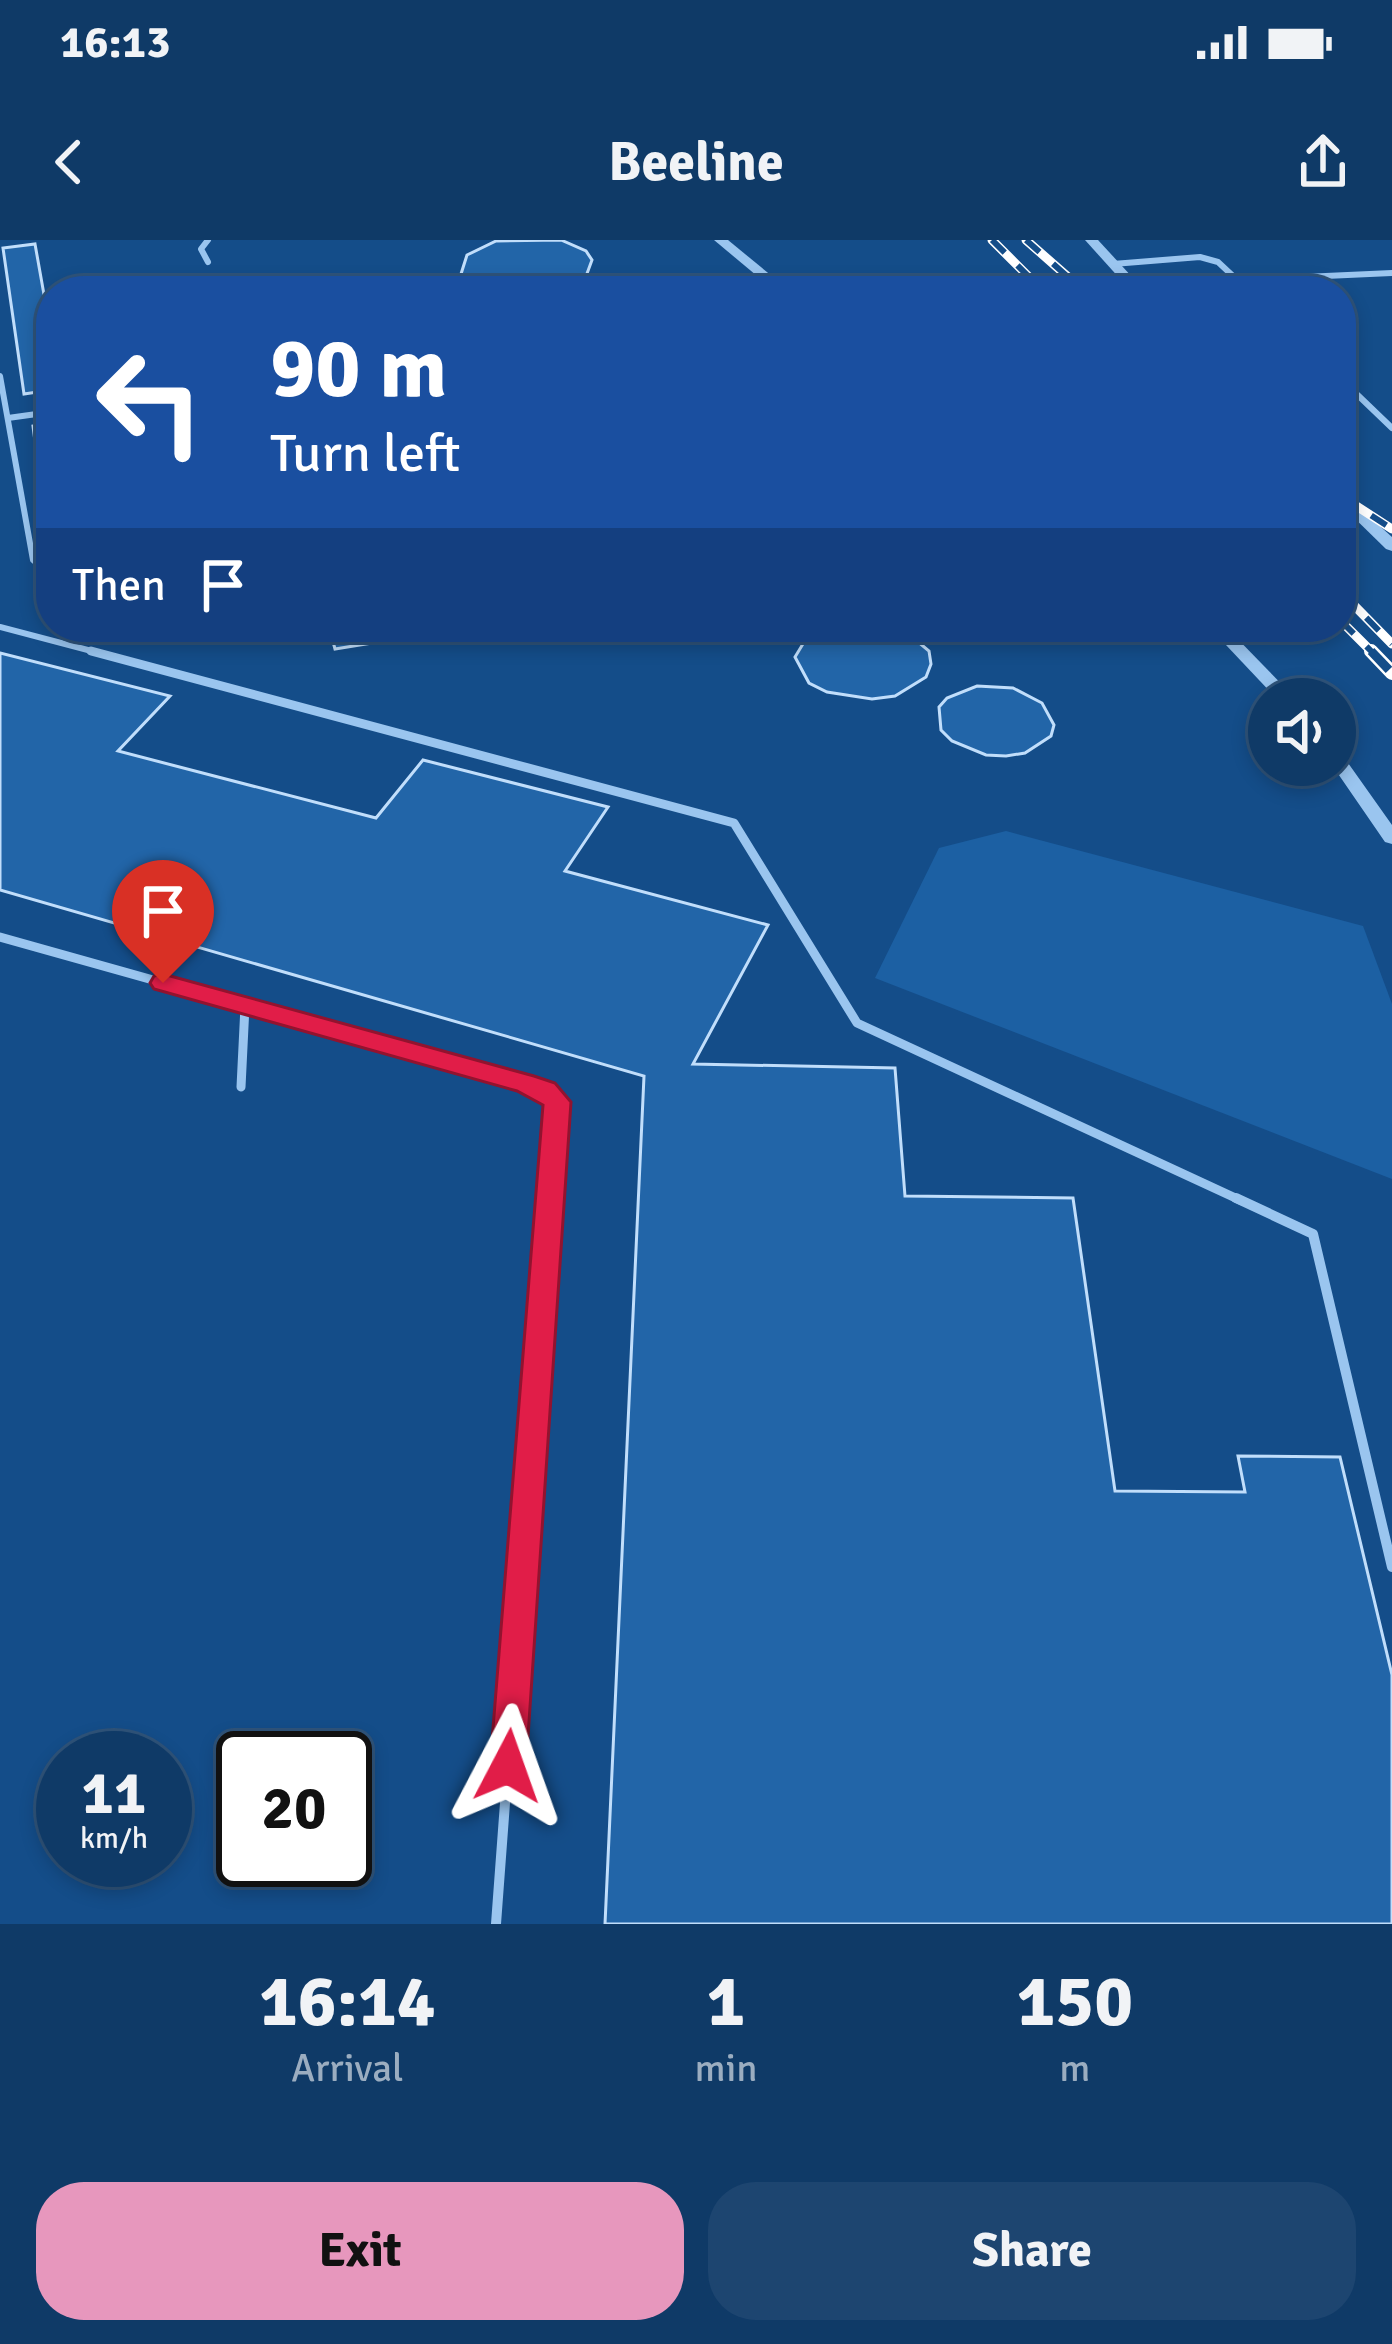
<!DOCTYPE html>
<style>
:root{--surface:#0f3a67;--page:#1d4570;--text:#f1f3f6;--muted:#9badc0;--line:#2f547b;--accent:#e797bd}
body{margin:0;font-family:Signika,sans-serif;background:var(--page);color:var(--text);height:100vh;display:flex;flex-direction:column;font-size:45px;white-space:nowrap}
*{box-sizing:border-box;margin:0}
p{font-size:39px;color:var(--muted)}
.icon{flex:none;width:66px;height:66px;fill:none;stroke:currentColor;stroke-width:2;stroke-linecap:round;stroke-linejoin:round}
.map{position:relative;height:1684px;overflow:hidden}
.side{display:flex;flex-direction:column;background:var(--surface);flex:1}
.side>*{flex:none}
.top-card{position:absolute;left:36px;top:36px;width:1320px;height:366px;border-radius:48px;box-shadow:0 6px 18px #0003,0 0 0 3px var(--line);background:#1a4fa0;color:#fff;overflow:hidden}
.fabs{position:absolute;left:1248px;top:438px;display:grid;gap:24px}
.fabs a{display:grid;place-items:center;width:108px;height:108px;border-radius:50%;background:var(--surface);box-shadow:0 6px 18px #0003,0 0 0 3px var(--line);font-size:60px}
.speed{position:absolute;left:36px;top:1491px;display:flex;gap:24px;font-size:60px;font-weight:700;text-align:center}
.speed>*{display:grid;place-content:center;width:156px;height:156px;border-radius:50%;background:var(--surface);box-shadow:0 6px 18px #0003,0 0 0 3px var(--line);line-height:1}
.speed small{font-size:30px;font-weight:400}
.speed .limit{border:6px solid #111;border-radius:18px;background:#fff;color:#111}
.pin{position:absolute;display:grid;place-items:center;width:102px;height:102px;color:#fff;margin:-123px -51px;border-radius:50% 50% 50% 0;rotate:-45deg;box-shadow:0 0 12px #0007}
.pin .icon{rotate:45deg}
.me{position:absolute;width:132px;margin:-66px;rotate:4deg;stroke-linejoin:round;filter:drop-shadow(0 0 9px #0008)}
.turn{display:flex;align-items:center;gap:42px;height:252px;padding:0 36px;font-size:54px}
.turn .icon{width:156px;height:156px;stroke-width:2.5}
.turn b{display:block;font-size:84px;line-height:102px}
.then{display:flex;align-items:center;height:114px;padding:0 36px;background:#0003;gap:24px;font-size:45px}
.eta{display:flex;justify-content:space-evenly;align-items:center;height:204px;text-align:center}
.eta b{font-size:72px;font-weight:700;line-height:84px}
.cta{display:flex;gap:24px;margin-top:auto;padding:24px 36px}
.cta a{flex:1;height:138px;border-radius:48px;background:var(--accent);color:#111;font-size:48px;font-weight:700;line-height:138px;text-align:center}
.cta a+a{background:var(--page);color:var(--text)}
.status{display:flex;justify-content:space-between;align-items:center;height:84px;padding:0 60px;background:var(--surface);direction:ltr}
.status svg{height:33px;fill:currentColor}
header{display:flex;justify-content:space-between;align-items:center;height:156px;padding:0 36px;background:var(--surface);font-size:54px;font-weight:700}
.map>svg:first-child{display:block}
.green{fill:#1c60a3}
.building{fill:#2265a8;stroke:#c1defb;stroke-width:3}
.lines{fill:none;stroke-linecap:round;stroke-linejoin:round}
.service-far2{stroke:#9ac5ef;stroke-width:6}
.service-far1{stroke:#9ac5ef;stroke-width:9}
.service{stroke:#9ac5ef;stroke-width:10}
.tertiary{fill:#9ac5ef;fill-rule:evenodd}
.rail-far1-casing{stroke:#fff;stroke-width:9}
.rail-casing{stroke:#fff;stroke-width:14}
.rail-far1{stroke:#144d89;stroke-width:6;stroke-dasharray:18;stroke-linecap:butt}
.rail{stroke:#144d89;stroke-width:9;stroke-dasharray:26;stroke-linecap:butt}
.route{fill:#e11d48;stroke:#92132f;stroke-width:3}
</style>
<div class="status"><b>16:13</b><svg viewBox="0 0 49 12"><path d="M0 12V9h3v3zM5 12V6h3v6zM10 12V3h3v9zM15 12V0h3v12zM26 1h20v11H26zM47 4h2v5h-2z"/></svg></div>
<header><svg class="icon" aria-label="back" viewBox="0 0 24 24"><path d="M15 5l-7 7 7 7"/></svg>Beeline<svg class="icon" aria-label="share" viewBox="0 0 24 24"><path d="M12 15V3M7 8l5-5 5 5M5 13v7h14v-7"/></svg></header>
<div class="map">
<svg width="1392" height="1684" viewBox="0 0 1392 1684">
<rect width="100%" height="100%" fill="#144d89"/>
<polygon class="green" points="1006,591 1363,686 1392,764 1392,939 875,738 939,608"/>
<g class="building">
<polygon points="561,0 586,11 592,20 585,39 571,48 486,51 461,34 467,15 496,1"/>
<polygon points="35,4 51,94 51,150 24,154 3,8"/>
<polygon points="51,183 51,318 50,318 33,186"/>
<polygon points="329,387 373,387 378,402 335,409"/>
<polygon points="821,387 904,390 929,411 931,424 926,437 895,456 872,459 827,452 809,443 795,417 809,394"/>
<polygon points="0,413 170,456 118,511 376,578 423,520 608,567 565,631 768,685 693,824 895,828 905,956 1073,958 1115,1251 1245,1252 1238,1216 1340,1217 1392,1435 1392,1684 605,1684 644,836 0,650"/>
<polygon points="977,446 1013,448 1042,463 1054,485 1051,496 1025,513 1006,516 986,515 952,501 941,490 939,467 947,458"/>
</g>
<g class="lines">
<g class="service-far2">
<polyline points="208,0 201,9 208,22"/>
<polyline points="1113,24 1200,17 1218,22 1249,51"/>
<polyline points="1237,40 1392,33"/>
<polyline points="737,51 770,42"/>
<polyline points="0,136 33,320 51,335"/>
<polyline points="1341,139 1392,188"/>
<polyline points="8,178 51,172"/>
<polyline points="0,387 103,414"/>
<polyline points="248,387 260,387"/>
</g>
<g class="service-far1">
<polyline points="91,411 734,583 857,783 1242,961"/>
<polyline points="0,697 545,850 557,862 550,961"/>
<polyline points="241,847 245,766"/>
</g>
<g class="service">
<polyline points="1236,958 1313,994 1392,1327"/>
<polyline points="496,1684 550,958"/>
</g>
<g class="tertiary">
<polygon points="714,0 728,0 790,51 775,51"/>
<polygon points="1085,0 1098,0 1145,51 1131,51"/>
<polygon points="1341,251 1392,297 1392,311 1386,309 1341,265"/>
<polygon points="1209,387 1226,387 1296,459 1277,459"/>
<polygon points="1335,511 1341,513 1392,585 1392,604 1385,602 1332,525 1335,525"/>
</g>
<defs>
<g id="rail-far1">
<polyline points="992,0 1043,51"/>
<polyline points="1026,0 1084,51"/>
<polyline points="1341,256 1392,289"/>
<polyline points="1341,352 1392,404"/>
<polyline points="1341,381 1374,414"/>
</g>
<polyline id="rail" points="1371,411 1392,433"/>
</defs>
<use href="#rail-far1" class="rail-far1-casing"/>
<use href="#rail" class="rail-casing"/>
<use href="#rail-far1" class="rail-far1"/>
<use href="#rail" class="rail"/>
</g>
<polygon class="route" points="163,734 534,836 555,843 571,862 526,1526 521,1538 508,1544 495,1538 490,1526 543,865 517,851 154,749 150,743 154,736"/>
</svg>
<div class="fabs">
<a><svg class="icon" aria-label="sound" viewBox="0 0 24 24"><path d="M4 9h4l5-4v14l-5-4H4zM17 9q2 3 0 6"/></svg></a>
</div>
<div class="speed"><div>11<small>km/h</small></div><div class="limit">20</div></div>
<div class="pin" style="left:163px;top:743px;background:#d93025"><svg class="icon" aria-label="arrive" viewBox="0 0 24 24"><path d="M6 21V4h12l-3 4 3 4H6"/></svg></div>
<svg class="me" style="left:508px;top:1526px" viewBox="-20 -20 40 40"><path d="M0-17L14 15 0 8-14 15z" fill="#e11d48" stroke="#fff" stroke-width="4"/></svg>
<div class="top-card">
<div class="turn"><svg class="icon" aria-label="left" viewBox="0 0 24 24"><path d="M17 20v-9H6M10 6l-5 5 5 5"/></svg><div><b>90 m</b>Turn left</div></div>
<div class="then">Then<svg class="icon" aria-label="arrive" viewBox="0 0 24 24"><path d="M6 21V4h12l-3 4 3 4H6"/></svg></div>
</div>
</div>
<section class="side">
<div class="eta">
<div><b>16:14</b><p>Arrival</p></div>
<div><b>1</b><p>min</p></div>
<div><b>150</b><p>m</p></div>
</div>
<div class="cta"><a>Exit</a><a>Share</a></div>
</section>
